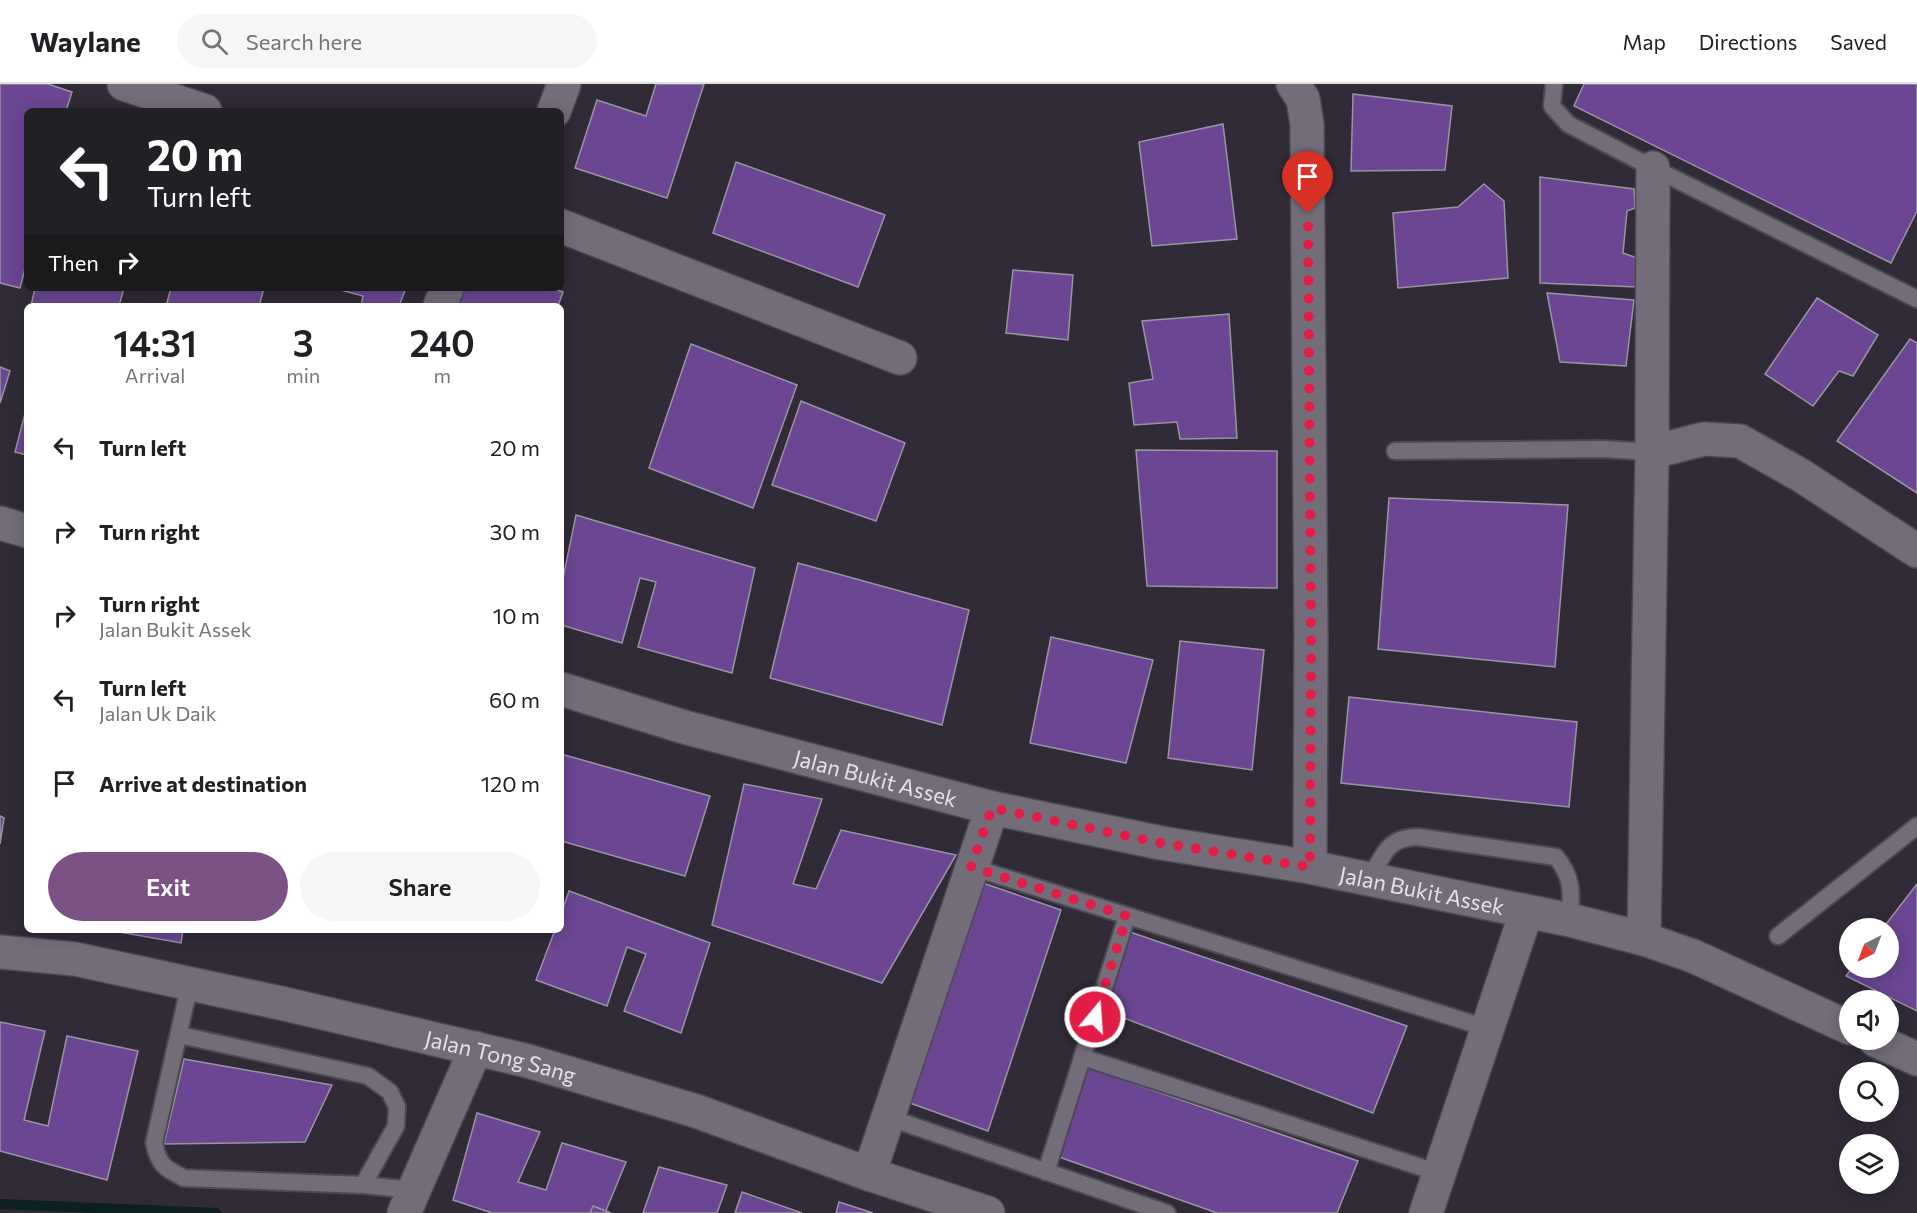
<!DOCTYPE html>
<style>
:root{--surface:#fff;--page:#f6f6f6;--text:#202124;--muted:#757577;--line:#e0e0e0;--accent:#7c5184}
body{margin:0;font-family:Commissioner,sans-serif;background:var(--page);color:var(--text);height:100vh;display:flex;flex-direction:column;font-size:22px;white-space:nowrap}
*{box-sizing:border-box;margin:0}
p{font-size:20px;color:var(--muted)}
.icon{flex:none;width:33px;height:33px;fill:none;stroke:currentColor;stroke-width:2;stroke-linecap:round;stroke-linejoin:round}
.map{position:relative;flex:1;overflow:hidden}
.sheet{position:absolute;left:24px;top:219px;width:540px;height:630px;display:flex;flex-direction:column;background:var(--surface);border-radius:9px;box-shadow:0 3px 15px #0003}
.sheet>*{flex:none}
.top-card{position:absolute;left:24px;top:24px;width:540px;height:183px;border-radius:9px;box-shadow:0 3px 15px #0003;background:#202124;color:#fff;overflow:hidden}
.needle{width:39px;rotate:222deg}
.controls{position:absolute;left:1839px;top:834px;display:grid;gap:12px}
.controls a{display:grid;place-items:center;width:60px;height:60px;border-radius:50%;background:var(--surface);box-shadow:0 3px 15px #0003;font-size:30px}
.pin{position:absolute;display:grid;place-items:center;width:51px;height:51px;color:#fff;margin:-62px -26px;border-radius:50% 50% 50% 0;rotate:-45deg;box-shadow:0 0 6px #0007}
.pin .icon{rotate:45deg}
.me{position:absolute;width:66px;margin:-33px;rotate:18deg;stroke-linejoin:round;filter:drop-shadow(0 0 4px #0008)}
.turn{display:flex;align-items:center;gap:21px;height:126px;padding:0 24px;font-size:27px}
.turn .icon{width:78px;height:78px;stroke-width:2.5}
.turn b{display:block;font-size:42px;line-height:51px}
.then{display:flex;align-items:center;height:57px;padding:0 24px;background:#0003;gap:12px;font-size:22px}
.eta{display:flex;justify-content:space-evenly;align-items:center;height:102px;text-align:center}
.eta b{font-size:36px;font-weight:600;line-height:42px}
.button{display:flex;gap:12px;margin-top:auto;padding:12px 24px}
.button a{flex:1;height:69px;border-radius:36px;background:var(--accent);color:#fff;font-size:24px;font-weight:600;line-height:69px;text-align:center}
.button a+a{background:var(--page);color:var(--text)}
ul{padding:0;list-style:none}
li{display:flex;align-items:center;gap:18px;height:84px;padding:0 24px}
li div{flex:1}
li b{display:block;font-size:22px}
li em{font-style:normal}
header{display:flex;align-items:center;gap:36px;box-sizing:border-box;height:84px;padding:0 30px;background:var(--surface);border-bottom:2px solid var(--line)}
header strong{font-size:28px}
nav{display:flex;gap:33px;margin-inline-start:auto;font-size:21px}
.search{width:420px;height:54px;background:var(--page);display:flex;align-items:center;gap:15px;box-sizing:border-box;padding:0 21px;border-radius:33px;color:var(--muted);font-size:22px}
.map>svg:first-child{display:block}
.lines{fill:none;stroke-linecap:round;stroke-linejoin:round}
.stream{stroke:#0c1f21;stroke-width:10}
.building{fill:#6b4693;stroke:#9994a2;stroke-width:1.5}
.service-casing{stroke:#4d4953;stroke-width:20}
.minor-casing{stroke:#4d4953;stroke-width:36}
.service{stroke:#736d7a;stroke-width:16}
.minor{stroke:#736d7a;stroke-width:33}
.route{stroke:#e11d48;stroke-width:10;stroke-dasharray:0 18}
.labels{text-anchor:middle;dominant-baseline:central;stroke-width:6;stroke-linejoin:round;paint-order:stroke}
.street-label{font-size:22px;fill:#e3e0e8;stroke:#26222d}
</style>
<header>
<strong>Waylane</strong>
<div class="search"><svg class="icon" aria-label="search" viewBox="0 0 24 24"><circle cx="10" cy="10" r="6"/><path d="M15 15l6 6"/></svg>Search here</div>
<nav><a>Map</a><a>Directions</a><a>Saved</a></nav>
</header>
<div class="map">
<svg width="1917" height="1129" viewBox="0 0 1917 1129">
<rect width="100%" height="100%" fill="#302b37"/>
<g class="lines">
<polyline class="stream" points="0,1120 216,1129"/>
</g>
<g class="building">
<polygon points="0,0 48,0 72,8 66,27 27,27 27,177 20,204 0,199"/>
<polygon points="656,0 704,0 667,114 575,84 597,16 646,32"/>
<polygon points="1584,0 1917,0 1917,127 1891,179 1574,22"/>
<polygon points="1353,10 1452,22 1445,86 1351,87"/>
<polygon points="1223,40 1237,155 1152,162 1139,58"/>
<polygon points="736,78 885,131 858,203 713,149"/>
<polygon points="1540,93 1634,105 1635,124 1627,127 1623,169 1640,175 1637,203 1540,199"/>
<polygon points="1484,100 1504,117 1508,194 1398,204 1393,129 1458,123"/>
<polygon points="1013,186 1073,191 1068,256 1006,249"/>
<polygon points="35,204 124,204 119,222 31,222"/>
<polygon points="171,204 264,204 259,222 166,222"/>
<polygon points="333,204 406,204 399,222 361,222 363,212"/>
<polygon points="451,204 552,204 563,208 558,222 444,222"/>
<polygon points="1547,209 1634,216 1626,282 1560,278"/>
<polygon points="1817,214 1878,251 1853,292 1839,287 1813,322 1765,290"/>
<polygon points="1229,230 1237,354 1180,355 1177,338 1134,341 1129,299 1153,295 1142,237"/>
<polygon points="1910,255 1917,259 1917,409 1837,357"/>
<polygon points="691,260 797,301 753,424 649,384"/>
<polygon points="0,283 10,287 0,319"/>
<polygon points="801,317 905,359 876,437 772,401"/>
<polygon points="27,322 27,371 15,368"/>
<polygon points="1136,366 1277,367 1277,504 1147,502"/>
<polygon points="1389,414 1568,421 1555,583 1378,565"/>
<polygon points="576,431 755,484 732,589 638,563 656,498 640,494 622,559 561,541 561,504"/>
<polygon points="798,479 969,526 942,641 770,594"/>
<polygon points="1051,553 1153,576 1126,679 1030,659"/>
<polygon points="1180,557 1264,566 1252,686 1168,674"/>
<polygon points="1349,613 1577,638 1569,723 1341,699"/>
<polygon points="561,670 710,712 685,792 561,757"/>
<polygon points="744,700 822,715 793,800 816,805 841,746 956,771 882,899 712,841"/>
<polygon points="0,732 4,734 0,760"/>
<polygon points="980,798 1061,826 988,1047 907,1018"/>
<polygon points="1917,800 1917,927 1846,892 1852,884 1888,884 1888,844 1883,844"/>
<polygon points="569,807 710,859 681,949 624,927 646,870 627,863 607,922 536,896 555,846 561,846 561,830"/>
<polygon points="120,846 183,846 181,859 119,848"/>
<polygon points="1124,846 1407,942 1373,1029 1095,923"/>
<polygon points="0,938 45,947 24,1036 48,1042 67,952 138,967 107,1096 0,1067"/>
<polygon points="184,975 332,1001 305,1058 164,1060"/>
<polygon points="1077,980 1358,1077 1337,1129 1217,1129 1045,1068"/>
<polygon points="477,1029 540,1048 518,1098 546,1106 562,1059 626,1078 605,1129 492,1129 453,1116"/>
<polygon points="659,1083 727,1101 717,1129 643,1129"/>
<polygon points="742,1108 802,1129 735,1129"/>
<polygon points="839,1118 873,1129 836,1129"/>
<polygon points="593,1122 611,1129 590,1129"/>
</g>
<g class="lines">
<defs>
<g id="service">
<polyline points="1554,0 1552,22 1568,40 1653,84 1917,215"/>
<polyline points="1395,367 1603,365 1652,368"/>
<polyline points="971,783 1487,944"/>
<path d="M1369,796C1383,772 1387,753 1418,753L1556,773C1574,795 1571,810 1570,836"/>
<polyline points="1778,852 1917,742"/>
<path d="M190,899L154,1059C159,1081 164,1084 184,1094L363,1101L413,1106"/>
<polyline points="180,951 368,992 390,1008 397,1023 396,1042 363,1101"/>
<polyline points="1082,973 1439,1089"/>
<polyline points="887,1033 1167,1129"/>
<polyline points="1046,1088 1127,832"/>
</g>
<g id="minor">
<polyline points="124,0 205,27"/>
<polyline points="1293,0 1303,15 1307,40 1311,554 1310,783"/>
<polyline points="554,27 564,0"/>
<polyline points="561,142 900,274"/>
<polyline points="440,222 447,204"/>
<polyline points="1652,368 1704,355 1740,357 1802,392 1917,467"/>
<polyline points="0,439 27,447"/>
<path id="s1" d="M561,605L684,643L992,724L1161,759L1310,783L1570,836L1644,855L1693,872L1850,944"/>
<polyline points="1644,855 1652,368 1653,84"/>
<path id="s2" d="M0,868L75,875L285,920L528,977L696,1027L869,1090L988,1129"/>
<polyline points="1875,956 1917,975"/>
<polyline points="869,1090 992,724"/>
<polyline points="404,1129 476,964"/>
<polyline points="1426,1129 1526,829"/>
</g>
</defs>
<use href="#service" class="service-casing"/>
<use href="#minor" class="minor-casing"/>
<use href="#service" class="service"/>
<use href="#minor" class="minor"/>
</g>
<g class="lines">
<polyline class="route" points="1095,933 1127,832 971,783 992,724 1161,759 1310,783 1311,554 1308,129"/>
</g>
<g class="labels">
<g class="street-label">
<text stroke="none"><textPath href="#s1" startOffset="327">Jalan Bukit Assek</textPath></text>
<text stroke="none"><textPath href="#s1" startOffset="885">Jalan Bukit Assek</textPath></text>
<text stroke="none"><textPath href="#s2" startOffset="512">Jalan Tong Sang</textPath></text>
</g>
</g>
</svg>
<div class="controls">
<a><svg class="needle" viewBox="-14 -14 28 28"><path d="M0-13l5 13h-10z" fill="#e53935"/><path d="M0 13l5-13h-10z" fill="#757577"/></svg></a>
<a><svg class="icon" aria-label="sound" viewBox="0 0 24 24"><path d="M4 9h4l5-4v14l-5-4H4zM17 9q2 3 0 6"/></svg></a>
<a><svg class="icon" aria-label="search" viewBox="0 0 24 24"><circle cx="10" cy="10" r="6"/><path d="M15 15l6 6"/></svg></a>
<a><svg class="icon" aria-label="layers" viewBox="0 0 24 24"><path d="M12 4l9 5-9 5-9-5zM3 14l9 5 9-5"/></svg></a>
</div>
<div class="pin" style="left:1308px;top:129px;background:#d93025"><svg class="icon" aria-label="arrive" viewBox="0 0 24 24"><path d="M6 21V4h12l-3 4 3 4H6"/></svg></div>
<svg class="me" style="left:1095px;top:933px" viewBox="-20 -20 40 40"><circle r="17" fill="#e11d48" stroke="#fff" stroke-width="3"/><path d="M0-11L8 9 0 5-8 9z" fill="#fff"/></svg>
<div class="top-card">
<div class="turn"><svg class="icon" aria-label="left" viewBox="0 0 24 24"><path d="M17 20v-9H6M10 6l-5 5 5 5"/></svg><div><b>20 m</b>Turn left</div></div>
<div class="then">Then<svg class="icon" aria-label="right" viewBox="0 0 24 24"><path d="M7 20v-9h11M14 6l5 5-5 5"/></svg></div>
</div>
<section class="sheet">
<div class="eta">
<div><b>14:31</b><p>Arrival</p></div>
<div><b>3</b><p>min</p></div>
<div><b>240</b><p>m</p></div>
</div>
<ul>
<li><svg class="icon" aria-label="left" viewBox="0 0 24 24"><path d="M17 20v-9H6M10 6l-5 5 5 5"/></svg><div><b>Turn left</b></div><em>20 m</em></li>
<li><svg class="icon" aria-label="right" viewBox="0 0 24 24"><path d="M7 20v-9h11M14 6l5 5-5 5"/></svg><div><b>Turn right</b></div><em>30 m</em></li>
<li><svg class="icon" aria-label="right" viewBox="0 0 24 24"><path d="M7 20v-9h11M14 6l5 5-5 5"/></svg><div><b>Turn right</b><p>Jalan Bukit Assek</p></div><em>10 m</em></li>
<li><svg class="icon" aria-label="left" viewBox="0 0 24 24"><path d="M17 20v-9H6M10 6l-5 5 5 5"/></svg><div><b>Turn left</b><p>Jalan Uk Daik</p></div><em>60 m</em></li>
<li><svg class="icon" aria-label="arrive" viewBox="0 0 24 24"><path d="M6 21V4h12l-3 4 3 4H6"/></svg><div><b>Arrive at destination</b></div><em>120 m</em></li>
</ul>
<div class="button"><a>Exit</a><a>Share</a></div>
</section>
</div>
